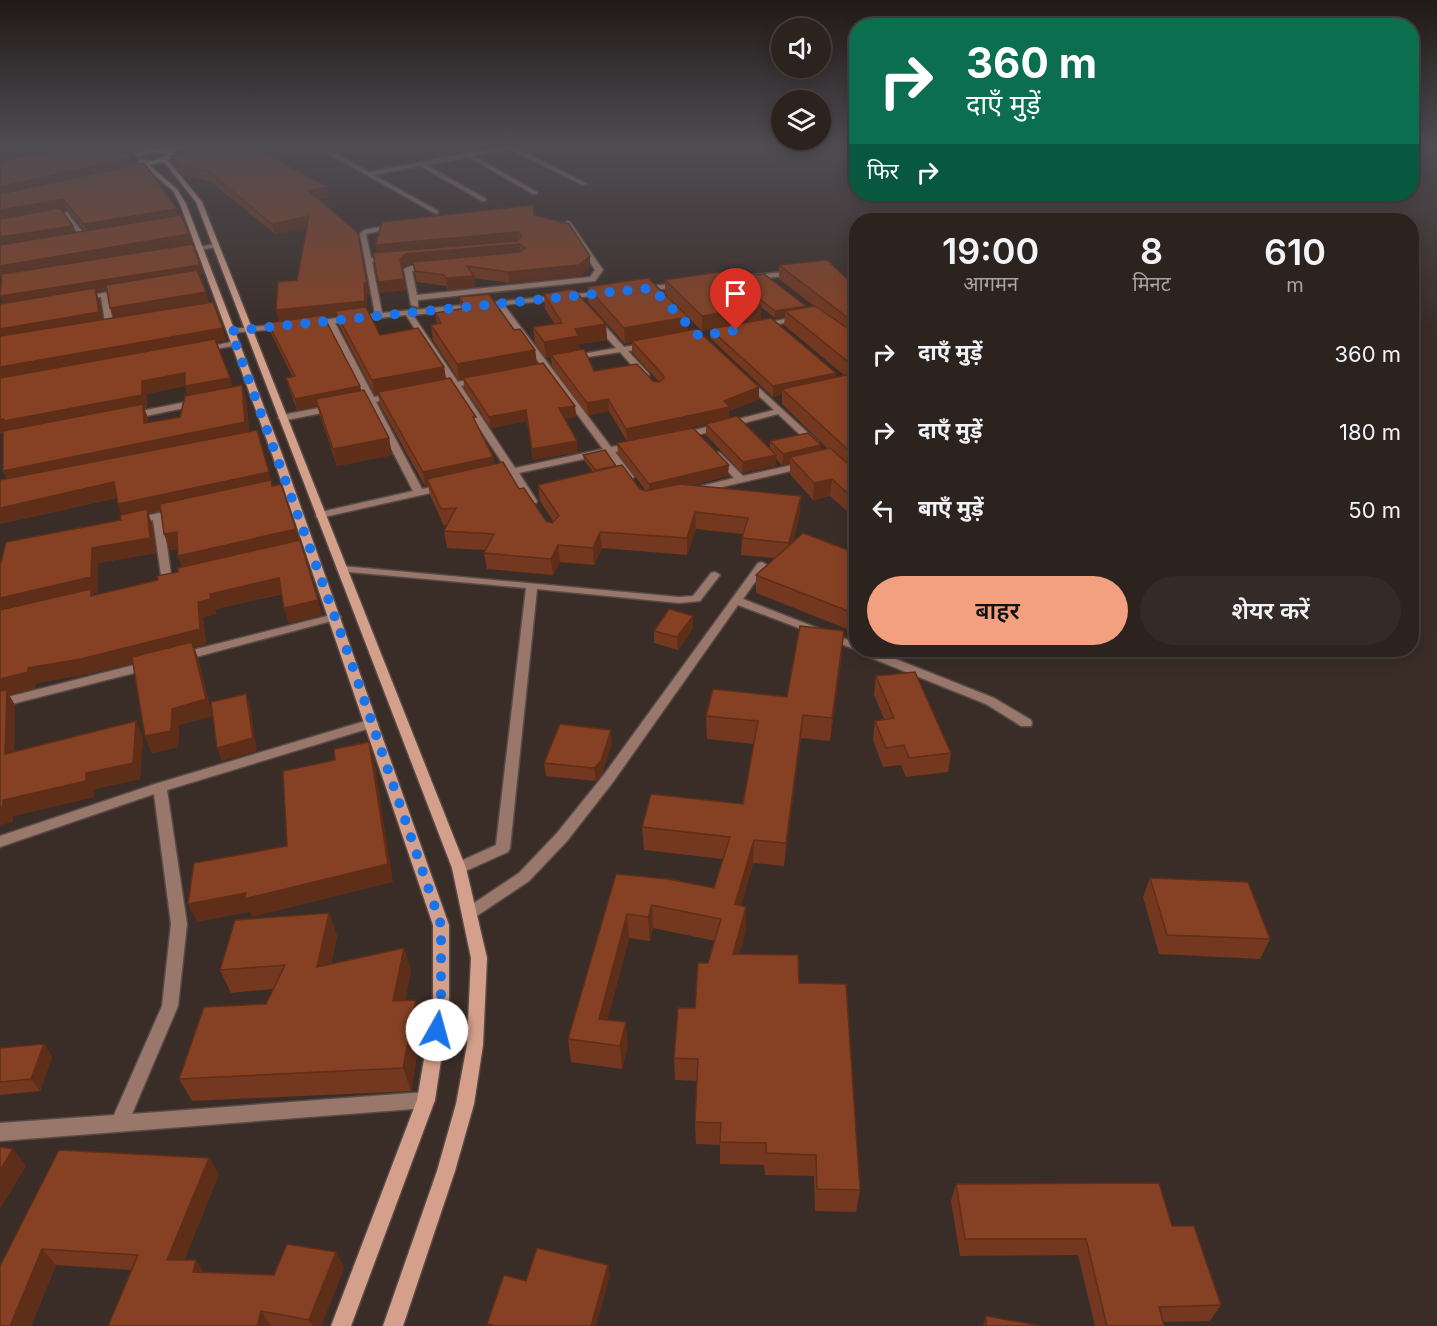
<!DOCTYPE html>
<html lang="hi">
<meta charset="utf-8">
<style>
:root{--surface:#2c221e;--page:#342a27;--text:#f1f3f6;--muted:#a6a4a4;--line:#483f3c;--accent:#f2a07f}
body{margin:0;font-family:Inter,"Noto Sans Devanagari",sans-serif;background:var(--page);color:var(--text);height:100vh;display:flex;flex-direction:column;font-size:22px;white-space:nowrap}
*{box-sizing:border-box;margin:0}
p{font-size:20px;color:var(--muted)}
.icon{flex:none;width:33px;height:33px;fill:none;stroke:currentColor;stroke-width:2;stroke-linecap:round;stroke-linejoin:round}
.map{position:relative;flex:1;overflow:hidden}
.drawer{position:absolute;left:849px;top:213px;width:570px;height:444px;display:flex;flex-direction:column;background:var(--surface);border-radius:24px;box-shadow:0 3px 15px #0003,0 0 0 2px var(--line)}
.drawer>*{flex:none}
.top-card{position:absolute;left:849px;top:18px;width:570px;height:183px;border-radius:24px;box-shadow:0 3px 15px #0003,0 0 0 2px var(--line);background:#0b6e4f;color:#fff;overflow:hidden}
.tools{position:absolute;left:771px;top:18px;display:grid;gap:12px}
.tools a{display:grid;place-items:center;width:60px;height:60px;border-radius:50%;background:var(--surface);box-shadow:0 3px 15px #0003,0 0 0 2px var(--line);font-size:30px}
.pin{position:absolute;display:grid;place-items:center;width:51px;height:51px;color:#fff;margin:-62px -26px;border-radius:50% 50% 50% 0;rotate:-45deg;box-shadow:0 0 6px #0007}
.pin .icon{rotate:45deg}
.me{position:absolute;width:66px;margin:-33px;rotate:7deg;stroke-linejoin:round;filter:drop-shadow(0 0 4px #0008)}
.turn{display:flex;align-items:center;gap:21px;height:126px;padding:0 18px;font-size:27px}
.turn .icon{width:78px;height:78px;stroke-width:2.5}
.turn b{display:block;font-size:42px;line-height:51px}
.then{display:flex;align-items:center;height:57px;padding:0 18px;background:#0003;gap:12px;font-size:22px}
.eta{display:flex;justify-content:space-evenly;align-items:center;height:102px;text-align:center}
.eta b{font-size:36px;font-weight:600;line-height:42px}
.button{display:flex;gap:12px;margin-top:auto;padding:12px 18px}
.button a{flex:1;height:69px;border-radius:36px;background:var(--accent);color:#111;font-size:24px;font-weight:600;line-height:69px;text-align:center}
.button a+a{background:var(--page);color:var(--text)}
ul{padding:0;list-style:none}
li{display:flex;align-items:center;gap:18px;height:78px;padding:0 18px}
li div{flex:1}
li b{display:block;font-size:22px}
li em{font-style:normal}
.map>svg:first-child{display:block}
.lines{fill:none;stroke-linecap:round;stroke-linejoin:round}
.minor-casing{stroke:#584b47;stroke-width:3}
.secondary-casing{stroke:#584b47;stroke-width:3}
.minor{fill:#99786b;fill-rule:evenodd}
.secondary{fill:#d5a08b;fill-rule:evenodd}
.wall{fill:#73381f;fill-rule:evenodd}
.shaded-wall{fill:#5e2e19}
.building{fill:#864124;stroke:#5e2e19;stroke-width:1.5}
.route{stroke:#1a73e8;stroke-width:10;stroke-dasharray:0 18}
</style>
<div class="map">
<svg width="1437" height="1326" viewBox="0 0 1437 1326">
<rect width="100%" height="100%" fill="#3a2d28"/>
<g class="lines">
<defs>
<g id="minor">
<polygon points="126,145 135,145 157,150 154,152"/>
<polygon points="165,145 171,145 164,151 160,151"/>
<polygon points="313,145 319,145 369,172 510,145 525,145 516,148 587,184 582,185 510,149 474,156 537,192 537,194 533,194 468,157 427,165 486,199 486,201 482,201 420,166 374,175 438,211 438,213 436,214"/>
<polygon points="1259,194 1265,194 1261,198 1258,196"/>
<polygon points="67,212 86,237 86,239 82,239 65,216 50,219 47,217"/>
<path d="M568,221L570,222L603,270L595,281L418,300V307L411,305L404,269C411,265 426,263 433,267L412,271L417,295L590,277L595,270L565,223Z"/>
<path d="M396,224L398,225V227L366,234L371,258L388,257L391,259L388,261L372,262L382,313L606,291V295H603L504,305L611,447L635,443V447L615,452L634,477L632,479H626L607,454L519,473L537,501L536,503H528L510,475L494,479L489,476L491,474L507,470L453,388L439,391L435,388L450,383L406,315L335,323L374,397L395,393L399,396L376,402L422,489L445,484L450,487L448,489L320,518L316,517V513L413,491L368,404L354,407L350,404L366,399L327,324L310,325L306,323L310,321L375,314L360,234L364,230ZM497,306L603,449L515,468L461,386L482,380L478,377L458,382L413,315Z"/>
<polygon points="215,244 218,246 217,247 179,253 176,251"/>
<polygon points="794,271 797,271 797,275 713,283 709,281 713,279"/>
<polygon points="681,283 684,283 684,287 641,291 637,289 641,287"/>
<polygon points="123,289 127,291 126,293 108,296 114,328 110,330 106,328 101,297 81,300 77,298"/>
<polygon points="799,316 803,318 802,320 760,327 756,325"/>
<polygon points="594,320 600,320 624,347 651,343 651,347 628,351 649,374 649,378 643,378 620,352 568,360 567,358 571,356 616,348 594,324"/>
<polygon points="284,324 288,326 287,328 231,333 227,331 231,329"/>
<polygon points="236,341 239,341 239,345 202,351 198,349"/>
<polygon points="747,377 818,442 818,446 812,446 778,414 682,439 679,438 679,434 774,410 744,382 743,380"/>
<polygon points="196,400 199,401 199,405 131,419 127,416 131,413"/>
<polygon points="334,405 337,406 337,410 282,421 278,418 282,415"/>
<polygon points="717,452 720,453 743,476 805,462 810,465 808,467 696,493 693,492 693,488 734,478 712,455"/>
<polygon points="177,509 181,510 181,514 163,518 172,582 167,585 162,582 153,520 136,524 131,521 132,519"/>
<polygon points="762,562 767,565 743,599 856,643 856,650 873,650 994,698 1031,720 1032,723 1031,726 1021,726 986,704 859,653 857,650 738,605 613,782 567,841 529,881 475,917 470,919 465,917 462,913 465,909 519,873 557,833 603,776 758,563"/>
<polygon points="342,566 679,597 693,596 711,573 715,572 720,575 700,601 679,603 537,589 510,848 508,852 459,874 454,872 452,868 454,864 496,845 526,588 338,571 337,569"/>
<polygon points="335,614 339,615 341,617 339,619 181,661 175,657 177,654"/>
<polygon points="150,661 156,665 154,668 0,707 0,699"/>
<polygon points="372,719 378,723 377,726 167,790 187,924 178,1006 132,1114 426,1092 432,1094 435,1100 432,1106 426,1108 0,1141 0,1123 114,1115 162,1006 171,924 154,794 0,847 0,836 155,784"/>
</g>
<path id="secondary" d="M193,145H203L171,152L176,154L168,160L202,202L466,868L487,958L483,1045L474,1104L455,1171L403,1326H383L437,1171L456,1104L467,1045L471,958L452,868L196,202L164,162L149,165L177,189L186,204L282,454L449,925V1007L435,1100L351,1326H331L417,1100L433,1007V925L272,454L180,204L173,191L142,164L127,160L137,152ZM157,152L169,155L153,161L134,159L139,155Z"/>
</defs>
<use href="#minor" class="minor-casing"/>
<use href="#secondary" class="secondary-casing"/>
<use href="#minor" class="minor"/>
<use href="#secondary" class="secondary"/>
</g>
<g class="wall">
<path d="M0,145L130,154L137,156L140,164L179,216L192,244L200,265L203,274L199,275L209,303L226,340L216,342L232,387L242,385L246,399L249,431L273,486L296,529L322,615L289,623L284,608L282,594L215,609L216,614L203,617L206,644L194,647L198,658L212,716L179,725L178,747L152,753L145,736L133,663L88,674L36,683V688L9,695L15,705L14,752L143,737L140,779L94,789V797L13,816V822L0,566L121,520L122,514L118,504L117,498L0,524L7,479L3,471V433H0V304L3,303L2,277ZM67,210L85,231L76,232L73,226L62,211ZM107,290L114,318L103,320L99,300L96,291ZM185,386L188,395L180,417L148,422V418L144,408L147,407L146,394ZM161,511L164,534L170,550L178,549L182,568L178,572L158,580L94,596L93,593L98,592V563L156,553L152,524L148,513Z"/>
<polygon points="335,145 389,145 358,153"/>
<path d="M172,156L329,197L319,199L369,294H367V310L380,335L444,367L446,378L477,426L493,457L494,464L519,489L546,521L552,523L553,521L540,501L538,485L593,472L584,460L583,455L616,466L640,489L646,491L618,453L617,443L627,441L609,411L588,415L552,367L551,357L546,358L535,343L533,327L555,324L545,309L544,294L606,324L607,340L579,344L580,350L594,371L659,382L632,352V342L625,344L588,302L587,287L688,331L759,387V399L729,411V418L770,449V441L821,450L828,449L782,404V394L773,397L710,338V329L702,331L665,294V280L733,283V278L806,307L814,306L779,279V265L856,287V519L830,496L813,500L790,474V464L782,466L776,458L775,466L742,473L706,435V424L649,437L728,476L692,485L800,512L793,542L856,553L847,629L756,593V575L775,558L741,555L742,538L743,534L696,529L687,555L602,548L594,565L560,562L553,575L487,569L484,553L485,550L447,548L444,531L447,525L444,526L430,495L428,485L425,486L380,405L378,395H375L339,325L336,316L324,317L361,391L389,438L392,455L337,466L317,406L297,410L289,388L286,378L292,376L271,333L268,323L279,322L297,280L307,228L275,234L211,182L183,175L175,165ZM761,307L775,318L785,316L784,325L844,375L836,377V373L761,319Z"/>
<polygon points="534,215 590,267 580,276 509,283 474,278 475,287 448,290 446,286 417,282 413,264 408,265 402,269 406,290 380,293 373,253"/>
<polygon points="459,297 514,330 535,350 537,364 575,406 576,417 565,418 578,452 533,460 527,421 491,428 465,389 463,379 459,380 433,340 431,325 437,324 435,313 461,309"/>
<polygon points="693,616 693,628 678,650 654,643 654,631"/>
<polygon points="842,653 830,741 801,738 784,866 753,863 741,906 746,907 746,930 739,954 799,983 860,1190 856,1212 815,1211 814,1176 765,1175 764,1165 720,1164 720,1145 696,1144 695,1122 697,1081 675,1080 674,1058 695,1008 715,941 653,928 650,941 629,938 607,1020 628,1045 622,1069 571,1062 568,1039 616,874 714,888 723,859 644,850 642,827 743,804 754,744 707,739 706,716 787,697"/>
<polygon points="876,676 951,753 948,772 906,777 901,765 883,767 873,740 875,721 884,719 874,695"/>
<polygon points="612,743 602,774 596,781 546,776 544,763"/>
<polygon points="1150,878 1270,939 1260,959 1159,954 1143,897"/>
<polygon points="329,913 337,936 331,964 404,948 411,971 405,1000 422,1023 411,1091 192,1101 179,1079 266,1004 273,989 231,993 220,970"/>
<polygon points="44,1044 52,1057 40,1091 0,1095 0,1048"/>
<polygon points="219,1174 184,1260 204,1273 274,1275 336,1252 344,1268 321,1326 108,1326 132,1270 56,1265 31,1326 0,1326 0,1266"/>
<polygon points="956,1184 1172,1226 1221,1305 1210,1321 1163,1322 1164,1326 1095,1326 1078,1255 960,1256 951,1201"/>
<polygon points="986,1316 1042,1326 983,1326"/>
</g>
<g class="shaded-wall">
<polygon points="47,145 100,145 0,164 0,153"/>
<polygon points="127,145 130,154 137,156 140,166 0,198 0,187 122,152"/>
<polygon points="357,145 389,145 358,153"/>
<polygon points="327,187 329,197 311,201 309,191"/>
<polygon points="63,199 67,210 0,222 0,210"/>
<polygon points="177,209 180,219 88,235 84,224"/>
<polygon points="309,216 311,227 275,234 272,224"/>
<polygon points="73,226 77,236 0,249 0,237"/>
<polygon points="517,232 518,243 377,255 375,245"/>
<polygon points="358,233 369,294 367,294 367,313 335,311 336,316 279,322 276,310"/>
<polygon points="189,234 193,245 0,278 0,266"/>
<polygon points="520,244 521,255 408,265 402,269 400,259 406,254"/>
<polygon points="590,256 590,267 580,276 509,283 508,272"/>
<polygon points="200,265 203,274 96,291 99,300 103,324 0,342 0,329 5,306 0,296"/>
<polygon points="474,276 475,287 448,290 446,278"/>
<polygon points="404,279 406,290 380,293 378,282"/>
<polygon points="206,292 210,306 115,321 110,308"/>
<polygon points="761,306 761,321 702,331 702,316"/>
<polygon points="806,306 806,313 785,311 785,316 775,318 775,311"/>
<polygon points="688,317 688,333 625,344 624,328"/>
<polygon points="606,324 607,340 579,344 580,352 546,358 544,342 575,329"/>
<polygon points="223,328 226,340 0,381 0,367"/>
<polygon points="535,350 537,365 459,380 457,364"/>
<polygon points="444,367 446,382 378,392 378,395 375,395 372,380"/>
<polygon points="185,373 189,385 146,394 147,407 144,408 148,418 149,437 8,432 0,433 0,419 142,381"/>
<polygon points="836,373 835,383 782,389 782,394 773,397 773,386"/>
<polygon points="230,378 234,391 189,399 185,386"/>
<polygon points="242,385 246,399 250,436 9,485 3,471 245,422"/>
<polygon points="360,386 363,397 316,399 317,406 297,410 295,399"/>
<polygon points="759,387 759,399 729,411 729,419 627,441 626,429 724,401"/>
<polygon points="608,399 609,411 588,415 587,403"/>
<polygon points="575,406 576,417 561,419 559,408"/>
<polygon points="526,410 527,421 491,428 489,417"/>
<polygon points="257,430 273,486 148,513 152,524 156,553 98,563 98,592 93,593 98,604 91,596 0,615 0,598 92,548 124,519 118,504"/>
<polygon points="389,438 392,455 337,466 333,449"/>
<polygon points="577,441 578,452 533,460 532,449"/>
<polygon points="821,445 820,457 790,457 790,464 782,466 783,454"/>
<polygon points="776,455 775,466 742,473 743,462"/>
<polygon points="493,457 495,470 427,479 428,485 425,486 423,472"/>
<polygon points="729,465 728,476 649,495 649,484"/>
<polygon points="832,479 830,496 813,500 814,483"/>
<polygon points="114,482 120,497 0,524 0,508"/>
<polygon points="801,496 800,512 788,560 789,543"/>
<polygon points="695,512 696,529 687,555 687,538"/>
<polygon points="296,529 301,545 184,572 178,556"/>
<polygon points="177,532 183,548 170,550 164,534"/>
<polygon points="600,532 602,548 594,565 593,548"/>
<polygon points="558,545 560,562 553,575 551,559"/>
<polygon points="279,578 283,593 215,609 216,614 203,617 206,644 194,647 198,658 212,716 179,725 178,747 152,753 145,736 172,709 193,648 88,674 36,683 36,688 9,695 15,705 14,770 5,754 0,697 0,679 198,602 210,594"/>
<polygon points="318,600 322,615 289,623 284,608"/>
<polygon points="856,603 856,619 847,629 848,611"/>
<polygon points="693,616 693,628 678,650 677,637"/>
<polygon points="844,631 842,653 830,741 832,718"/>
<polygon points="246,694 250,706 257,751 222,761 217,748"/>
<polygon points="803,715 801,738 784,866 786,843"/>
<polygon points="136,721 143,737 140,779 94,789 94,797 13,816 13,822 0,825 0,807 3,800 86,773"/>
<polygon points="611,730 612,743 602,774 596,781 594,768"/>
<polygon points="369,742 374,760 393,882 252,917 250,912 197,922 188,904 246,893 248,898"/>
<polygon points="754,840 753,863 735,928 735,904"/>
<polygon points="652,905 653,928 650,941 648,917"/>
<polygon points="746,907 746,930 733,977 733,954"/>
<polygon points="329,913 337,936 326,990 317,967"/>
<polygon points="627,914 629,938 602,1042 599,1019"/>
<polygon points="404,948 411,971 401,1023 393,1001"/>
<polygon points="416,1000 422,1023 411,1091 403,1068"/>
<polygon points="626,1022 628,1045 622,1069 620,1046"/>
<polygon points="44,1044 52,1057 40,1091 31,1079"/>
<polygon points="13,1149 26,1166 0,1209 0,1170"/>
<polygon points="209,1158 219,1174 178,1276 167,1260"/>
<polygon points="42,1249 56,1265 31,1326 10,1326"/>
<polygon points="336,1252 344,1268 321,1326 313,1326 309,1320"/>
<polygon points="196,1260 206,1276 193,1272"/>
<polygon points="608,1265 610,1276 596,1326 591,1326"/>
<polygon points="261,1311 271,1326 257,1326"/>
</g>
<g class="building">
<polygon points="0,145 47,145 0,153"/>
<polygon points="77,145 127,145 122,152 137,156 0,187 0,161"/>
<polygon points="204,145 251,145 327,187 309,191 358,233 367,283 364,283 365,301 276,310 278,282 297,280 309,216 272,224 209,172 180,165 172,156 194,146"/>
<polygon points="144,163 177,209 84,224 63,199 0,210 0,194"/>
<polygon points="533,205 534,215 569,224 590,256 579,265 508,272 467,266 474,276 446,278 444,275 415,271 413,262 520,252 525,248 520,244 406,254 400,259 404,279 378,282 373,253 517,241 522,236 517,232 375,245 382,222"/>
<polygon points="60,208 73,226 0,237 0,219"/>
<polygon points="181,215 189,234 0,266 0,245"/>
<polygon points="193,244 200,265 0,296 2,274"/>
<polygon points="827,260 856,287 856,324 779,265"/>
<polygon points="197,270 206,292 110,308 106,285"/>
<polygon points="720,272 761,306 702,316 665,280"/>
<polygon points="764,274 806,306 775,311 733,278"/>
<polygon points="648,278 688,317 624,328 587,287"/>
<polygon points="95,288 99,312 0,329 0,304"/>
<polygon points="573,289 606,324 575,329 579,336 544,342 533,327 562,323 544,294"/>
<polygon points="489,294 514,330 520,329 535,350 457,364 431,325 441,323 435,313 466,308 459,297"/>
<polygon points="213,302 223,328 0,367 0,336"/>
<polygon points="815,306 856,334 856,365 851,364 785,311"/>
<polygon points="366,307 380,335 418,328 444,367 372,380 335,311"/>
<polygon points="323,315 360,386 295,399 286,378 295,376 268,323"/>
<polygon points="771,318 836,373 773,386 710,329"/>
<polygon points="696,329 759,387 724,401 730,407 626,429 608,399 587,403 551,355 584,349 594,371 637,364 653,381 659,382 664,378 663,375 632,341"/>
<polygon points="215,339 230,378 185,386 185,373 142,381 142,395 4,421 4,419 0,419 0,378"/>
<polygon points="543,363 575,406 559,408 577,441 532,449 526,410 489,417 463,378"/>
<polygon points="846,375 856,381 856,457 782,389"/>
<polygon points="450,378 476,417 473,417 493,457 423,472 378,392"/>
<polygon points="242,385 245,422 3,471 3,431 143,404 144,423 180,417 185,396"/>
<polygon points="364,390 389,438 333,449 316,399"/>
<polygon points="737,416 776,455 743,462 706,424"/>
<polygon points="693,428 729,465 649,484 617,443"/>
<polygon points="257,430 269,472 118,504 114,482 0,508 0,480"/>
<polygon points="808,433 821,445 783,454 770,441"/>
<polygon points="830,448 854,469 856,470 856,501 832,479 814,483 790,457"/>
<polygon points="605,450 616,466 596,470 583,455"/>
<polygon points="503,462 519,489 524,488 546,521 552,523 559,516 538,485 622,465 640,489 646,491 679,484 801,496 789,543 742,538 748,518 695,512 687,538 600,532 593,548 558,545 551,559 484,553 494,534 444,531 456,508 441,509 427,479"/>
<polygon points="271,480 272,486 281,484 296,529 178,556 177,532 164,534 160,504"/>
<polygon points="147,509 150,538 92,548 91,577 0,598 0,566 6,542 121,520 120,515"/>
<polygon points="803,533 856,553 856,603 848,611 756,575"/>
<polygon points="300,540 318,600 284,608 279,578 210,594 211,599 198,602 200,629 81,659 28,668 28,672 0,679 0,610 91,589 91,596 158,580 157,576 178,572 178,568"/>
<polygon points="669,609 693,616 677,637 654,631"/>
<polygon points="800,626 844,631 832,718 803,715 786,843 754,840 735,904 746,907 733,954 798,955 799,983 846,984 860,1190 817,1189 816,1155 766,1153 766,1143 720,1142 721,1123 695,1122 698,1059 674,1058 678,1008 695,1008 698,963 708,963 721,919 652,905 648,917 627,914 599,1019 626,1022 620,1046 568,1039 616,874 668,879 714,888 730,837 642,827 651,794 743,804 758,721 706,716 713,689 787,697"/>
<polygon points="192,642 206,699 172,709 171,731 145,736 132,657"/>
<polygon points="915,672 951,753 909,758 904,745 886,748 875,721 894,718 876,676"/>
<polygon points="7,690 5,754 136,721 133,763 86,773 86,781 3,800 3,806 0,807 0,691"/>
<polygon points="246,694 253,738 217,748 211,702"/>
<polygon points="560,724 611,730 601,761 594,768 544,763"/>
<polygon points="369,742 388,864 244,899 246,893 188,904 194,863 287,846 283,771 335,760 334,749"/>
<polygon points="1150,878 1248,882 1270,939 1167,935"/>
<polygon points="329,913 317,967 404,948 393,1001 416,1000 403,1068 179,1079 204,1007 266,1004 285,965 220,970 235,920"/>
<polygon points="44,1044 31,1079 0,1082 0,1048"/>
<polygon points="0,1147 13,1149 0,1170"/>
<polygon points="59,1150 209,1158 167,1260 196,1260 193,1272 274,1275 287,1244 336,1252 309,1320 261,1311 257,1326 108,1326 138,1255 42,1249 10,1326 0,1326 0,1266"/>
<polygon points="1159,1183 1172,1226 1194,1226 1221,1305 1159,1307 1164,1326 1107,1326 1086,1239 965,1239 956,1184"/>
<polygon points="537,1248 608,1265 591,1326 495,1326 487,1324 504,1275 526,1281"/>
<polygon points="986,1316 1042,1326 986,1326"/>
</g>
<linearGradient id="sky" x2="0" y2="1"><stop stop-color="#201916"/><stop offset="0.44" stop-color="#4f4c53"/><stop offset="1" stop-color="#4f4c53" stop-opacity="0"/></linearGradient>
<rect width="1437" height="330" fill="url(#sky)"/>
<g class="lines">
<polyline class="route" points="437,1030 441,1007 441,925 349,656 231,331 652,288 699,336 736,330"/>
</g>
</svg>
<div class="tools">
<a><svg class="icon" aria-label="sound" viewBox="0 0 24 24"><path d="M4 9h4l5-4v14l-5-4H4zM17 9q2 3 0 6"/></svg></a>
<a><svg class="icon" aria-label="layers" viewBox="0 0 24 24"><path d="M12 4l9 5-9 5-9-5zM3 14l9 5 9-5"/></svg></a>
</div>
<div class="pin" style="left:736px;top:330px;background:#d93025"><svg class="icon" aria-label="arrive" viewBox="0 0 24 24"><path d="M6 21V4h12l-3 4 3 4H6"/></svg></div>
<svg class="me" style="left:437px;top:1030px" viewBox="-20 -20 40 40"><circle r="19" fill="#fff"/><path d="M0-13L10 11 0 6-10 11z" fill="#1a73e8"/></svg>
<div class="top-card">
<div class="turn"><svg class="icon" aria-label="right" viewBox="0 0 24 24"><path d="M7 20v-9h11M14 6l5 5-5 5"/></svg><div><b>360 m</b>दाएँ मुड़ें</div></div>
<div class="then">फिर<svg class="icon" aria-label="right" viewBox="0 0 24 24"><path d="M7 20v-9h11M14 6l5 5-5 5"/></svg></div>
</div>
<section class="drawer">
<div class="eta">
<div><b>19:00</b><p>आगमन</p></div>
<div><b>8</b><p>मिनट</p></div>
<div><b>610</b><p>m</p></div>
</div>
<ul>
<li><svg class="icon" aria-label="right" viewBox="0 0 24 24"><path d="M7 20v-9h11M14 6l5 5-5 5"/></svg><div><b>दाएँ मुड़ें</b></div><em>360 m</em></li>
<li><svg class="icon" aria-label="right" viewBox="0 0 24 24"><path d="M7 20v-9h11M14 6l5 5-5 5"/></svg><div><b>दाएँ मुड़ें</b></div><em>180 m</em></li>
<li><svg class="icon" aria-label="left" viewBox="0 0 24 24"><path d="M17 20v-9H6M10 6l-5 5 5 5"/></svg><div><b>बाएँ मुड़ें</b></div><em>50 m</em></li>
</ul>
<div class="button"><a>बाहर</a><a>शेयर करें</a></div>
</section>
</div>
